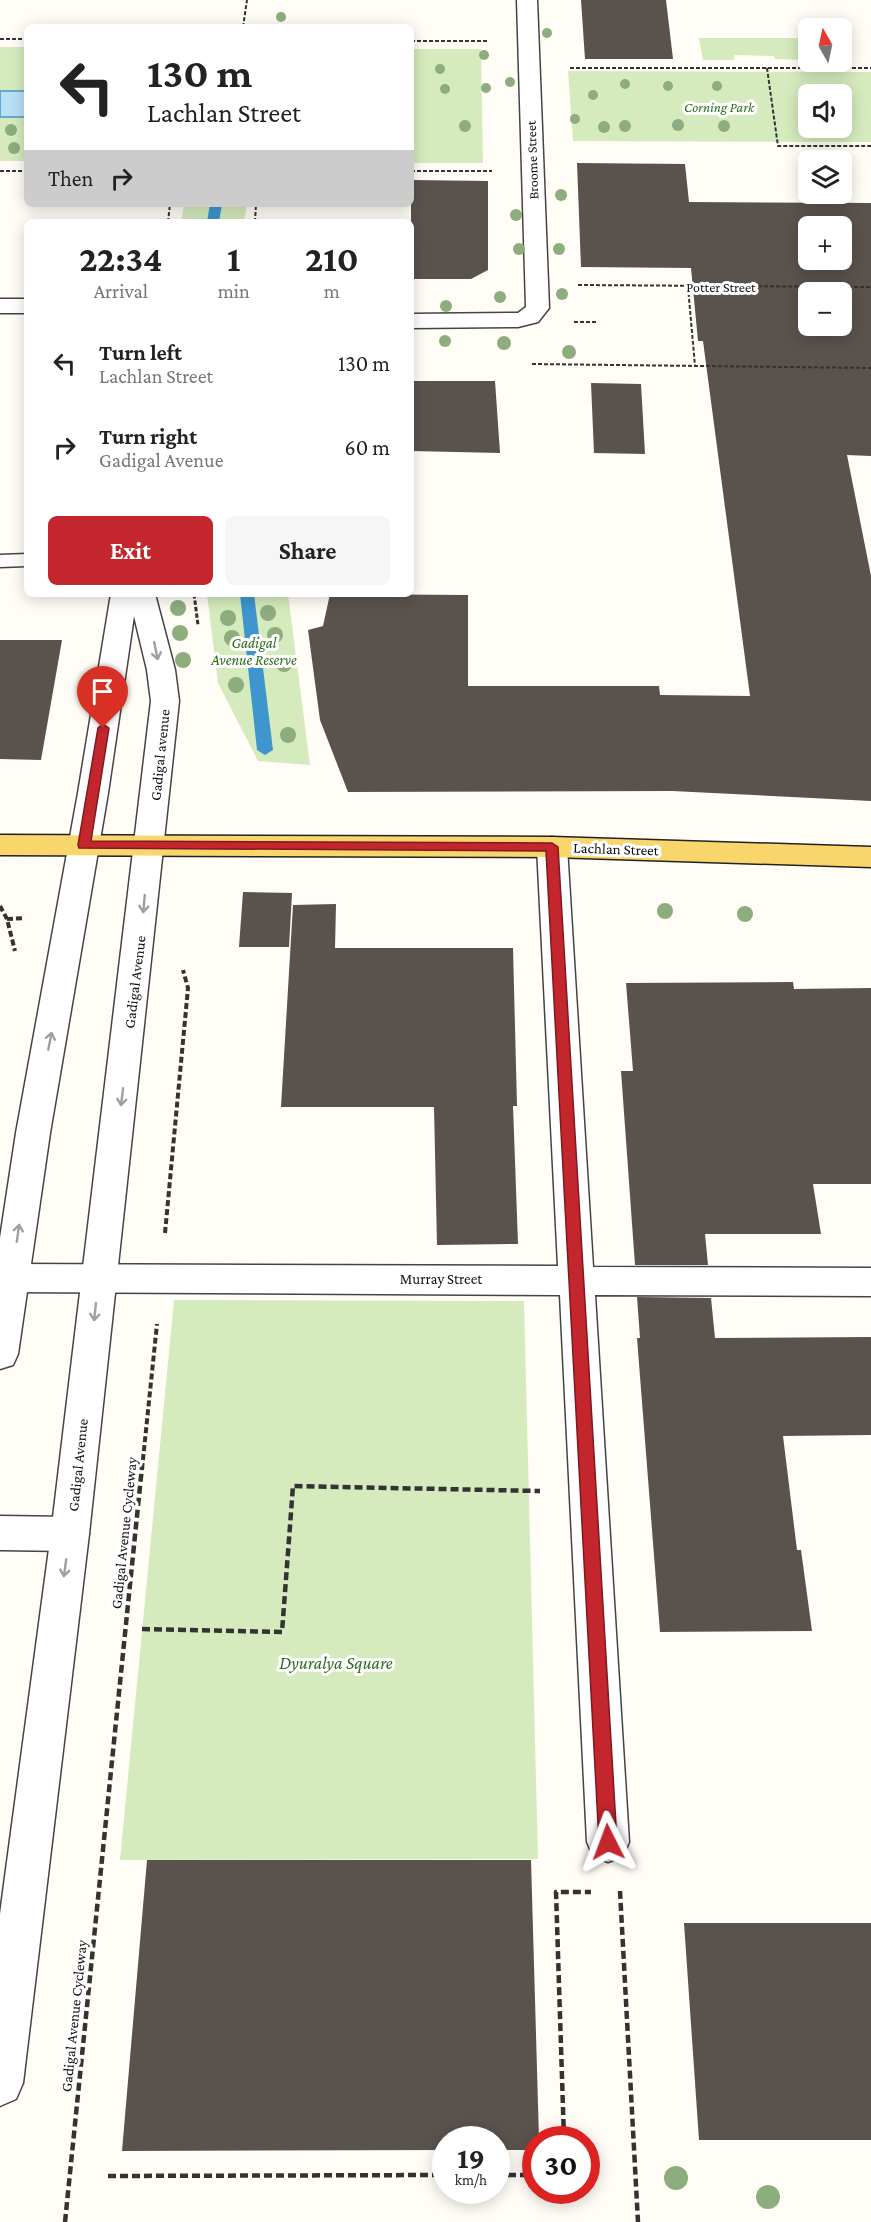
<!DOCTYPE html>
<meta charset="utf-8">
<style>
:root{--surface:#fff;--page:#f6f6f6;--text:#222;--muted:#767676;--accent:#c4262e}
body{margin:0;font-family:"Crimson Pro",serif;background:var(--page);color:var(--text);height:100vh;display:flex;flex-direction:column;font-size:22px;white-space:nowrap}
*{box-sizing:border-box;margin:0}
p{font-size:20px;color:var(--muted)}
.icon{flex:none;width:33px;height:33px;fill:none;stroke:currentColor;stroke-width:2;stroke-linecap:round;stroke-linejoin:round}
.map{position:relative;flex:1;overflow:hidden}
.panel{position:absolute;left:24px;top:219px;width:390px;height:378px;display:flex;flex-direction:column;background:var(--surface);border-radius:9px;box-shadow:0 3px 15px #0003}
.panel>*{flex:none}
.top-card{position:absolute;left:24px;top:24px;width:390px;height:183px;border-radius:9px;box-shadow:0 3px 15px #0003;background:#fff;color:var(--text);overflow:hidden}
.needle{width:39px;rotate:351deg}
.buttons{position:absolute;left:798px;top:18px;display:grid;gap:12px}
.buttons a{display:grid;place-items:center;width:54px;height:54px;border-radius:9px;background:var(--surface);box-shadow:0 3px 15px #0003;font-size:30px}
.speed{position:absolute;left:432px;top:2126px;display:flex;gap:12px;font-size:30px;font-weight:700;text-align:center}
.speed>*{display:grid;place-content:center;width:78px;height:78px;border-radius:50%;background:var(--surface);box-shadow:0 3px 15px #0003;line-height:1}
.speed small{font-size:15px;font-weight:400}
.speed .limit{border:9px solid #d22;background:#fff;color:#111}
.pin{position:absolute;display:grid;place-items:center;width:51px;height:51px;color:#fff;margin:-62px -26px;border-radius:50% 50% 50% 0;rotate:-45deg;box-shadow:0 0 6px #0007}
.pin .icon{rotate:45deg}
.me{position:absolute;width:66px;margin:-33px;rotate:357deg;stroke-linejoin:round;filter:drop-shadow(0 0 4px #0008)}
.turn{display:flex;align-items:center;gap:21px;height:126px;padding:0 24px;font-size:27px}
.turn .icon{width:78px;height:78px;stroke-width:2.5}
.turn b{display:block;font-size:42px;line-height:51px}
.then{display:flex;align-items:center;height:57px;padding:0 24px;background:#0003;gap:12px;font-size:22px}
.eta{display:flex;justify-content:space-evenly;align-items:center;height:102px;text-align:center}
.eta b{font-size:36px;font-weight:700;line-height:42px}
.action{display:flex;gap:12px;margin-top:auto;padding:12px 24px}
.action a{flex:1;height:69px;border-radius:9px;background:var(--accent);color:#fff;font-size:24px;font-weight:700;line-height:69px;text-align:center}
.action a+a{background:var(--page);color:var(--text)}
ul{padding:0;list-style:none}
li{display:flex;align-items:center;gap:18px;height:84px;padding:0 24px}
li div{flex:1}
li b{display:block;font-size:22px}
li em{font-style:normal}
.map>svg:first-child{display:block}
.green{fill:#d5ebbd;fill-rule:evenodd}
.water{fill:#b9e0f7;stroke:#3f96cf;stroke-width:1.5}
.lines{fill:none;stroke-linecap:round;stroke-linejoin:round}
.stream{fill:#3f96cf;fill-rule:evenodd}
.building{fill:#5a524d;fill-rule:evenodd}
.service-casing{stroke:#444;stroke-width:3}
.minor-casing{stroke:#444;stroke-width:3}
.tertiary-casing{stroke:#444;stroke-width:3}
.primary-casing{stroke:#222;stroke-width:3}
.path-far3{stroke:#333;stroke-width:2;stroke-dasharray:4 2;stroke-linecap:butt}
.path-far2{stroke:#333;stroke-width:3;stroke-dasharray:4.5 2;stroke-linecap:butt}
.path-far1{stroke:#333;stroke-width:4;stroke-dasharray:6 3;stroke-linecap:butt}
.path{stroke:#333;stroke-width:4.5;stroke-dasharray:8 4;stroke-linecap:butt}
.service{fill:#fff;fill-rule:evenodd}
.minor{fill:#fff;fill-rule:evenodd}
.tertiary{fill:#fff;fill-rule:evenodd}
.primary{fill:#f9d66b;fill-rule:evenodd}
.tree{fill:#8dad7f}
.oneway{stroke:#a0a0a0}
.route{fill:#c4262e;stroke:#7f191e;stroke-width:1.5}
.labels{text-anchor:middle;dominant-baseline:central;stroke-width:6;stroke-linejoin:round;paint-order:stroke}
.far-park-label{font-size:14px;font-style:italic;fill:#2f6b1f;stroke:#fff}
.far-street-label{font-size:14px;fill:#111;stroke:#fff}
.park-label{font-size:15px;font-style:italic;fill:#2f6b1f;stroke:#fff}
.street-label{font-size:15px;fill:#111;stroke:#fff}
.near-park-label{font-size:18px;font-style:italic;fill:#2f6b1f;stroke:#fff}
</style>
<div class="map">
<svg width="871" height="2222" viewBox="0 0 871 2222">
<rect width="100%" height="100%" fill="#fffdf5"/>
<g class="green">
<polygon points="699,38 802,38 808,60 775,59 774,56 734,55 734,60 703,60"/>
<rect x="0" y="47" width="27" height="114"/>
<polygon points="411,49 481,49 483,163 411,163"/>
<path d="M568,71L871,72V142L573,141ZM842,94V128H808V94Z"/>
<polygon points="184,204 247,204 244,222 181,222"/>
<polygon points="207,594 288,594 310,765 258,761 218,683"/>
<polygon points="174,1300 524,1301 538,1859 120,1860"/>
</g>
<rect class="water" x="0" y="91" width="27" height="26"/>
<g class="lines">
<g class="stream">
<polygon points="210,204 222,204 219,222 207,222"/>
<polygon points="240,594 254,594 273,750 265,755 257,750"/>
</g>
</g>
<g class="building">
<polygon points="581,0 666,0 673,59 585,59"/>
<path d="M577,163L685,164L689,202L871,203V456L847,455L871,576V801L672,791L348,792L320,720L308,630L323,626L330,594L468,595V686H659L660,695L750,696L703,341H698L691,268L581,267ZM808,226H842V260H808ZM808,292H842V326H808Z"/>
<polygon points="411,180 488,181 488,270 471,279 411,279"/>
<polygon points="411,381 495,381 500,453 411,451"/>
<polygon points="591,383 641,384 645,454 594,453"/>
<polygon points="0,640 62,640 41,760 0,759"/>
<polygon points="243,892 292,893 289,947 239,947"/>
<polygon points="336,904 335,948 513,948 517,1106 513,1106 518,1244 437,1245 434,1107 281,1107 293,905"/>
<polygon points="793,982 794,989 871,988 871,1184 813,1184 821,1234 705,1234 708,1265 635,1265 621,1071 633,1071 626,983"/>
<polygon points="637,1297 711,1298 715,1338 871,1337 871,1435 783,1436 797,1550 801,1550 812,1631 660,1632 637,1338 640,1338"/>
<polygon points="147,1860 531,1860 539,2139 536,2139 536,2150 496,2150 496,2139 446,2139 446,2150 122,2151"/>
<polygon points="684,1923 871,1923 871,2140 699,2140"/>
</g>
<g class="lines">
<defs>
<polygon id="service" points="27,554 27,566 0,567 0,555"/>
<g id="minor">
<polygon points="517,0 537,0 549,308 538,322 518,327 411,328 411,314 518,313 526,307"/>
<polygon points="552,837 562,840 567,847 593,1267 871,1268 871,1296 595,1295 629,1842 623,1856 608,1862 593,1856 587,1842 560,1295 11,1292 0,1288 0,1268 11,1264 558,1266 537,847 542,840"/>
<polygon points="0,1516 70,1517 84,1522 89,1534 84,1546 70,1551 0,1550"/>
</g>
<g id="tertiary">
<rect x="0" y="299" width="27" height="14"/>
<polygon points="111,594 155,594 175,670 179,701 89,1534 23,2083 16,2099 0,2106 0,1914 51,1534 151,701 147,670 134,616 108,793 50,1133 18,1354 13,1365 0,1369 0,1238 16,1133 78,793"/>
</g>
<polygon id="primary" points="0,835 552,837 871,847 871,867 552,857 0,855"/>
</defs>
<use href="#service" class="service-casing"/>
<use href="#minor" class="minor-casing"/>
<use href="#tertiary" class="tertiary-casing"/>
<use href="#primary" class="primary-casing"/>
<g class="path-far3">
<polyline points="243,27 247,0"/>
<polyline points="0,39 27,39"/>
<polyline points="411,41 488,41"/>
<polyline points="570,68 871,68"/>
<polyline points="767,68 778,146 871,146"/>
<polyline points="0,171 27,171"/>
<polyline points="411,171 492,171"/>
<polyline points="168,222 170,204"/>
<polyline points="255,222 256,204"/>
<polyline points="578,285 871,287"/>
<polyline points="688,287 695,366"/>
<polyline points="574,322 597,322"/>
<polyline points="532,364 871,368"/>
</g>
<polyline class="path-far2" points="194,594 198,625"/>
<g class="path-far1">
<polyline points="0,906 7,919 15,951"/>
<polyline points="7,919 25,918"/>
<polyline points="165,1233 188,988 183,970"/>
<polyline points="142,1469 157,1324"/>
</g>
<g class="path">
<polyline points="142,1629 282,1632 293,1486 540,1491"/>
<polyline points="620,1891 638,2222"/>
<polyline points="564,2139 556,1892 591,1892"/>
<polyline points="496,2175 536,2175"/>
<polyline points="108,2176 446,2175"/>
<polyline points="65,2222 142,1467"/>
</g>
<use href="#service" class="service"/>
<use href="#minor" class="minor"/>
<use href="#tertiary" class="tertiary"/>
<use href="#primary" class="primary"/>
</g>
<g class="tree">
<circle cx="281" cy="17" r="5"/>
<circle cx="547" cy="33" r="5"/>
<circle cx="484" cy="55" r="5"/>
<circle cx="440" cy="69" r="5"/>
<circle cx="510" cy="82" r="5"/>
<circle cx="625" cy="84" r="5"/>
<circle cx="668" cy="86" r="5"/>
<circle cx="717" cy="86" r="5"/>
<circle cx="486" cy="88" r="5"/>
<circle cx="445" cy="89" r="5"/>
<circle cx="593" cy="95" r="5"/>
<circle cx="575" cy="119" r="5"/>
<circle cx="678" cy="125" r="6"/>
<circle cx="465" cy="126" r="6"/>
<circle cx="625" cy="126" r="6"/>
<circle cx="724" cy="126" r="6"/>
<circle cx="604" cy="127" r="6"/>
<circle cx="11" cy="130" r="6"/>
<circle cx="14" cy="148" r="6"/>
<circle cx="561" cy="195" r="6"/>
<circle cx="516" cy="215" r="6"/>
<circle cx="519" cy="249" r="6"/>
<circle cx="559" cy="249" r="6"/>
<circle cx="562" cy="294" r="6"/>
<circle cx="500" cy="297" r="6"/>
<circle cx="446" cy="306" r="6"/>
<circle cx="445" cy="341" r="6"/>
<circle cx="504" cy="343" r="7"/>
<circle cx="569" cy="352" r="7"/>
<circle cx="178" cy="608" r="8"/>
<circle cx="268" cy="613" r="8"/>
<circle cx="228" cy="618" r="8"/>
<circle cx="180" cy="633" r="8"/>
<circle cx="275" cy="635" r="8"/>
<circle cx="232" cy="638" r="8"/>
<circle cx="183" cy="660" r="8"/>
<circle cx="284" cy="664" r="8"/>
<circle cx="236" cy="685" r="8"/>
<circle cx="288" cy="735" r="8"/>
<circle cx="665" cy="911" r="8"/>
<circle cx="745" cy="914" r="8"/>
<circle cx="676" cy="2178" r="12"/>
<circle cx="768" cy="2197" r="12"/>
</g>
<defs><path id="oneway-shaft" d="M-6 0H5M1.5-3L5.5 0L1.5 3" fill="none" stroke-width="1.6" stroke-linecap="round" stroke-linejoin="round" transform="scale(1.5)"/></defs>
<g class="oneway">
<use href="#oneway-shaft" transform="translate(156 651) rotate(78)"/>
<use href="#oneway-shaft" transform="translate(144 904) rotate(95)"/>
<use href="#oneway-shaft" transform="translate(50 1041) rotate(-79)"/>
<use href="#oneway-shaft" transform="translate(122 1097) rotate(97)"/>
<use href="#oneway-shaft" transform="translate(18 1233) rotate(-82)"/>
<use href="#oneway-shaft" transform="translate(95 1312) rotate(96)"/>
<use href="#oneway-shaft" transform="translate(65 1568) rotate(98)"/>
</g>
<polygon class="route" points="103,724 109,728 91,841 552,843 558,847 617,1842 614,1848 608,1850 602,1848 599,1842 546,851 79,848 78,845 98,728"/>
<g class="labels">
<g class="far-park-label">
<text x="719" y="107">Corning Park</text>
</g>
<g class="far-street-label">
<text transform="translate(532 160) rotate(-92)">Broome Street</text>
<text x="721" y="287">Potter Street</text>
</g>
<g class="park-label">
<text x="254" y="643">Gadigal<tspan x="254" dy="17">Avenue Reserve</tspan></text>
</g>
<g class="street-label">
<text transform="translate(160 755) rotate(-84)">Gadigal avenue</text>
<text transform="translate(616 849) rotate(2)">Lachlan Street</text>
<text transform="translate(135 982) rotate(-83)">Gadigal Avenue</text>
<text x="441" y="1279">Murray Street</text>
<text transform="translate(78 1465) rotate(-84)">Gadigal Avenue</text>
<text transform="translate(124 1533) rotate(-84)">Gadigal Avenue Cycleway</text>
<text transform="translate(74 2016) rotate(-84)">Gadigal Avenue Cycleway</text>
</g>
<g class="near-park-label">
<text x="336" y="1663">Dyuralya Square</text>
</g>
</g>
</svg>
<div class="buttons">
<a><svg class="needle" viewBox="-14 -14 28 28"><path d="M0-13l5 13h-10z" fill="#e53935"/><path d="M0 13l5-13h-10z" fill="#767676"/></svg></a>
<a><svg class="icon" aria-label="sound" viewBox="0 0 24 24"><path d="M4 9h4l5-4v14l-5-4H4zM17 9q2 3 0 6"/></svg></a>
<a><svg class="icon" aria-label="layers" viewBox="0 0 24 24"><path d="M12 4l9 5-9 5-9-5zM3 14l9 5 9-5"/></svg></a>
<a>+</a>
<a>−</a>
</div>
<div class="speed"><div>19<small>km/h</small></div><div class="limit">30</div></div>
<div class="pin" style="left:103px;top:728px;background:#d93025"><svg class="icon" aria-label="arrive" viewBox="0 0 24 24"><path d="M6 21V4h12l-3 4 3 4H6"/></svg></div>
<svg class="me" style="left:608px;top:1842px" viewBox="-20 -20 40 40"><path d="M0-17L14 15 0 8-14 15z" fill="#c4262e" stroke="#fff" stroke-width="4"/></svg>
<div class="top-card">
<div class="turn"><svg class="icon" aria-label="left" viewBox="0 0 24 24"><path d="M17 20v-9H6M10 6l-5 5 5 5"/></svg><div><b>130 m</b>Lachlan Street</div></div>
<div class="then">Then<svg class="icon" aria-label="right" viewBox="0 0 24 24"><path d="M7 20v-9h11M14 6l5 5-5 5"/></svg></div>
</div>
<section class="panel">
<div class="eta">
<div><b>22:34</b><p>Arrival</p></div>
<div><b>1</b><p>min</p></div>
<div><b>210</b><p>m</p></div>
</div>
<ul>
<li><svg class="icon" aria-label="left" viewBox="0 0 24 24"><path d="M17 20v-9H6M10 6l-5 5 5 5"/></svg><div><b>Turn left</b><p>Lachlan Street</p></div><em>130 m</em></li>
<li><svg class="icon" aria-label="right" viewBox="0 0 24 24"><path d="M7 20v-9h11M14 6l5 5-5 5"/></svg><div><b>Turn right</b><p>Gadigal Avenue</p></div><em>60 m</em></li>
</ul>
<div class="action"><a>Exit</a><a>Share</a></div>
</section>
</div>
